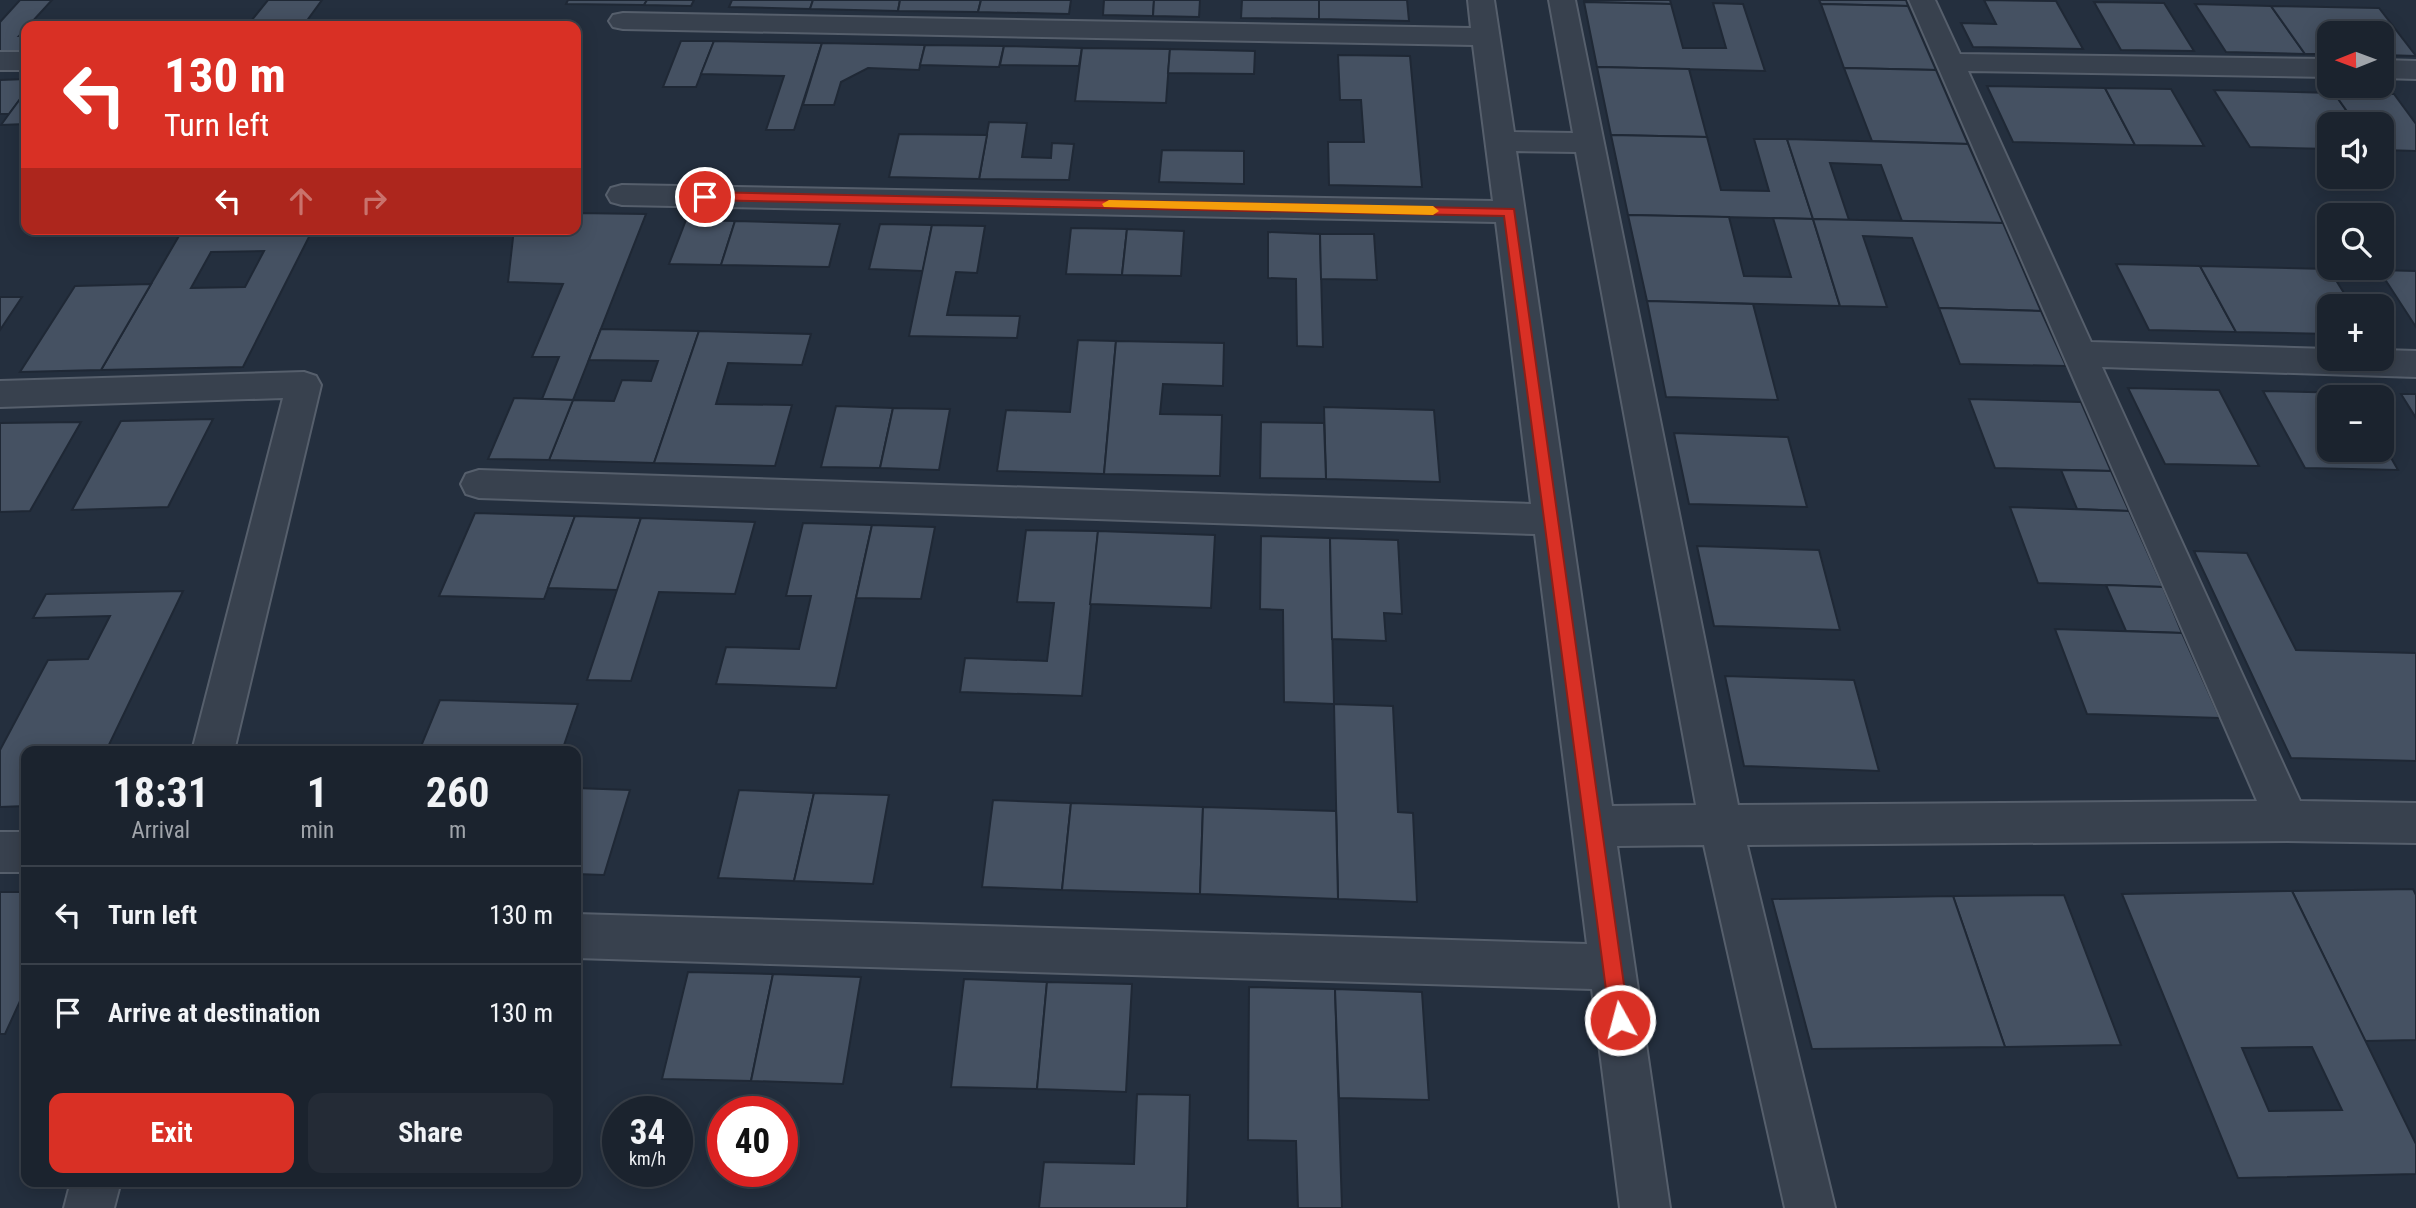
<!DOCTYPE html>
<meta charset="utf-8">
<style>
:root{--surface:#1b232e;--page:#242b36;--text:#f1f3f6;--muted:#a0a4aa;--line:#39404a;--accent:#d93025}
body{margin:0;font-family:"Roboto Condensed",sans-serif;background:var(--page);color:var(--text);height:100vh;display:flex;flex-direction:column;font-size:26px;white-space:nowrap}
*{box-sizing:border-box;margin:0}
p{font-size:23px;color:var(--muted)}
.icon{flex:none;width:38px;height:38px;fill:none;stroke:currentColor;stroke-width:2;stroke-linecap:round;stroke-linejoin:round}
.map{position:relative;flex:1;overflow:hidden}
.panel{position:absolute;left:21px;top:746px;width:560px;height:441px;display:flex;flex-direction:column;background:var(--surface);border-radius:14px;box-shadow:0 4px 18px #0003,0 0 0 2px var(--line)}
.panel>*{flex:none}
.hud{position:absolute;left:21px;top:21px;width:560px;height:214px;border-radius:14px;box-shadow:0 4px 18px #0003,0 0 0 2px var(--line);background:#d93025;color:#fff;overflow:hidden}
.needle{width:46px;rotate:269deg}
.controls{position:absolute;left:2317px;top:21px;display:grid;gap:14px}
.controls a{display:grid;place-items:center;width:77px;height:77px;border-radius:14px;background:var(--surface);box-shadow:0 4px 18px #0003,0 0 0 2px var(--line);font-size:35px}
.speed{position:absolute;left:602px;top:1096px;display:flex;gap:14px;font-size:35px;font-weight:700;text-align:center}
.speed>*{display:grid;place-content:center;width:91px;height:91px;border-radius:50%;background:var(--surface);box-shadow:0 4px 18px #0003,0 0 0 2px var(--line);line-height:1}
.speed small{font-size:18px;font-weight:400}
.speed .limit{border:10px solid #d22;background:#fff;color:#111}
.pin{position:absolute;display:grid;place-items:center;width:60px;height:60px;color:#fff;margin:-30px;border:4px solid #fff;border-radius:50%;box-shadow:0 2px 7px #0007}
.me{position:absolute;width:77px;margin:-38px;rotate:353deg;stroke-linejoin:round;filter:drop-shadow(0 0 5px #0008)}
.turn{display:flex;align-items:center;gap:24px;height:147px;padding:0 28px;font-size:32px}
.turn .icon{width:91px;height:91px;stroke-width:2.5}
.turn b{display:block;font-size:49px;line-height:60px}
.lanes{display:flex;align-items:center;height:66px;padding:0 28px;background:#0003;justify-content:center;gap:35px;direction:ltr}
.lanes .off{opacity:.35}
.eta{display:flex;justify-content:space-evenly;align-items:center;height:119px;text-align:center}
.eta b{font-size:42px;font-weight:700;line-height:49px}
.button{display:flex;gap:14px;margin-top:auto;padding:14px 28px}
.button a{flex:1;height:80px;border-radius:14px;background:var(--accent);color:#fff;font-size:28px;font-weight:700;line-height:80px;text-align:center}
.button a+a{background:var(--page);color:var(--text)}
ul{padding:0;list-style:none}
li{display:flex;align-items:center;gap:21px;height:98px;padding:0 28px;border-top:2px solid var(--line)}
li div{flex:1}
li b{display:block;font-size:26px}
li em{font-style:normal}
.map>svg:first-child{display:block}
.building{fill:#455162;stroke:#1f2835;stroke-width:2;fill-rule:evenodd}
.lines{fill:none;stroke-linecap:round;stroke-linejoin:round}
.minor-casing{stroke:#565f6c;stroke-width:4}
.minor{fill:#38414e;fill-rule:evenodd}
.route{fill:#d93025;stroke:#8d1f18;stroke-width:2}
.slow{fill:#f59e0b}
</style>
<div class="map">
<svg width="2416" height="1208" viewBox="0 0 2416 1208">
<rect width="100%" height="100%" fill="#242f3e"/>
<g class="building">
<polygon points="20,0 52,0 19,36 26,36 26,53 0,53 0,22"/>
<polygon points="268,0 322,0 303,26 247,26"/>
<polygon points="568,0 647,0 644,5 566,4"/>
<polygon points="647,0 694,0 691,6 644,5"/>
<polygon points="732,0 813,0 810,9 729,7"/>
<polygon points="813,0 900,0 898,11 810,9"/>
<polygon points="900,0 981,0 978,12 898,11"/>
<polygon points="981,0 1071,0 1069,14 978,12"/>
<polygon points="1104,0 1154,0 1153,16 1103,15"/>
<polygon points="1154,0 1200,0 1199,17 1153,16"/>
<polygon points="1242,0 1319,0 1319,19 1241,18"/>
<polygon points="1319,0 1407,0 1409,21 1319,19"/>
<polygon points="1584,0 1670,0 1671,4 1584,2"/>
<polygon points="1819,0 1906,0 1908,6 1821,4"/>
<polygon points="1984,0 2056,1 2083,49 1973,47 1961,23 1996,24"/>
<polygon points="1584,2 1671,4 1683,48 1726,48 1713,3 1743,4 1765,71 1597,67"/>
<polygon points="2094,2 2164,3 2194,51 2121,50"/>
<polygon points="1821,4 1908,6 1936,70 1844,68"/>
<polygon points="2195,4 2271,6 2305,54 2226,52"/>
<polygon points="2271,6 2379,8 2416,56 2382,55 2382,33 2329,33 2329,54 2305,54"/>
<polygon points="132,20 161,20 156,26 128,26"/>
<polygon points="681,41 714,41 696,87 663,87"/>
<polygon points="714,41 822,43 794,130 766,130 784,76 701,74"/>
<polygon points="822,43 925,45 919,70 868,68 841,82 834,105 803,105"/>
<polygon points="925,45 1004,46 999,67 920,65"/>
<polygon points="1004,46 1082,48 1079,66 1000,65"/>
<polygon points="1082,48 1170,49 1166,103 1075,101"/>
<polygon points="1170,49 1255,51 1254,74 1168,73"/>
<polygon points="1338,55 1410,56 1422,187 1329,185 1328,142 1364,142 1361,100 1340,100"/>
<polygon points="1597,67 1689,69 1707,137 1611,135"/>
<polygon points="1844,68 1936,70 1968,144 1872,141"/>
<polygon points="26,79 26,91 9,114 0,114 0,80"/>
<polygon points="1987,86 2105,88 2135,145 2013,142"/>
<polygon points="2105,88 2171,89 2204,146 2135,145"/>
<polygon points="2214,90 2334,93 2356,124 2329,124 2329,149 2250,147"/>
<polygon points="26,91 26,124 1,125 9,114"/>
<polygon points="2334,93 2394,94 2416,124 2416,151 2382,150 2382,124 2356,124"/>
<polygon points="989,122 1027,123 1022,157 1051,158 1052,143 1074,144 1069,180 979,179"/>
<polygon points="899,134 987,135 979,179 889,177"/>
<polygon points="1611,135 1707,137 1721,190 1769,191 1754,139 1787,139 1813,219 1628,215"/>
<polygon points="1787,139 1968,144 2003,223 1902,221 1881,165 1830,163 1849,220 1813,219"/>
<polygon points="1162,150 1244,151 1244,184 1159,182"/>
<polygon points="576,213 646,214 573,400 542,399 559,357 532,357 563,284 508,282 514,229 576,229"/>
<polygon points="1628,215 1729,217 1744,276 1791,277 1773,218 1813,219 1840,306 1647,301"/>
<polygon points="1813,219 2003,223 2041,311 1939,308 1912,238 1863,236 1887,307 1840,306"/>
<polygon points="686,220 735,221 721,265 669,264"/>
<polygon points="735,221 840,224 829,267 721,265"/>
<polygon points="880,224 932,225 923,271 869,269"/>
<polygon points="932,225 985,226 977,273 956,272 947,315 1020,316 1017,338 909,336"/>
<polygon points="1071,228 1127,229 1122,275 1066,274"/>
<path d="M183,229H313L243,367L101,370ZM264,251L245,287L191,288L211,252Z"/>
<polygon points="1127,229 1184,231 1181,276 1122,275"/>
<polygon points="1268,232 1320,234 1323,347 1297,346 1296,279 1268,278"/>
<polygon points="1320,234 1374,234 1377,280 1321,279"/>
<polygon points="2116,264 2200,266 2236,332 2149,330"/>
<polygon points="2200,266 2329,269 2352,306 2329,306 2329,334 2236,332"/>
<polygon points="2379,270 2416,271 2416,327"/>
<polygon points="151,284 101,370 20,372 75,286"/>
<polygon points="0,297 22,297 0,330"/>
<polygon points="1647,301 1753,304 1778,400 1666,397"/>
<polygon points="1939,308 2041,311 2066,366 1960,364"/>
<polygon points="601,329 699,331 654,463 549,460 573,400 614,401 622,380 651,381 658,361 589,360"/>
<polygon points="699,331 811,334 802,365 728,363 716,404 792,405 775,466 654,463"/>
<polygon points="1078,340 1116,341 1104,474 997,471 1006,410 1070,412"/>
<polygon points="1116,341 1224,343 1223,386 1163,384 1160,414 1222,415 1220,476 1104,474"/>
<polygon points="2128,388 2219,390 2259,466 2165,464"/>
<polygon points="2263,391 2352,393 2355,397 2329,397 2329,450 2382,450 2382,442 2398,470 2305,468"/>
<polygon points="2401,394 2416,394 2416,418"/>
<polygon points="514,398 573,400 549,460 488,459"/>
<polygon points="1969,399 2081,402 2111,471 1995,468"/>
<polygon points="836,406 893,408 880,468 821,467"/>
<polygon points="1324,407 1434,410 1440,482 1326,479"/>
<polygon points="893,408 950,409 939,470 880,468"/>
<polygon points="213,419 168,507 72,510 121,421"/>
<polygon points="81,422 30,511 0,512 0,423"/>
<polygon points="1261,422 1324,423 1326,479 1260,478"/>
<polygon points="1674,433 1788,437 1807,507 1689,504"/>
<polygon points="2061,470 2111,471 2129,511 2077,509"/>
<polygon points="2010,507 2129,511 2163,587 2038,583"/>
<polygon points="475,513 575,516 544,599 439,596"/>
<polygon points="575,516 641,518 618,590 548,588"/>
<polygon points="641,518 755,522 735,594 659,592 631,681 587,680"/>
<polygon points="803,523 872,525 836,688 716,684 726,647 799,649 811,596 786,596"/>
<polygon points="872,525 935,527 921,599 856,598"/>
<polygon points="1026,530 1098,531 1082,696 960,692 965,658 1047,661 1054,603 1017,602"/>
<polygon points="1098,531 1215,535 1211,608 1090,604"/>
<polygon points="1261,536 1330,538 1334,704 1284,702 1283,610 1260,609"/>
<polygon points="1330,538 1398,540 1402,614 1384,613 1386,641 1332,639"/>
<polygon points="1697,546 1819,550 1840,630 1714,626"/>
<polygon points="2194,551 2247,553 2296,650 2416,653 2416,761 2291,758"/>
<polygon points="2106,585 2163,587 2182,633 2126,631"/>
<polygon points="183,591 106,751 26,751 26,806 0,807 0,750 48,660 88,659 110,616 33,618 46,594"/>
<polygon points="2055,629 2182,633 2220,718 2087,714"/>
<polygon points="1725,676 1854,680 1879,771 1744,766"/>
<polygon points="440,700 578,704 562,751 419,751"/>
<polygon points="1334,704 1393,706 1398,812 1413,813 1417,902 1338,899"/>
<polygon points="576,788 630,790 604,875 576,874"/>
<polygon points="739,790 814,793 794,881 718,878"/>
<polygon points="814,793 889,795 873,884 794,881"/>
<polygon points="993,800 1071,803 1062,890 982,887"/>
<polygon points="1071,803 1203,807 1200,894 1062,890"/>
<polygon points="1203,807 1336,811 1338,899 1200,894"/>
<polygon points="2413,889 2416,895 2416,1040 2365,1041 2292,891"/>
<path d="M2292,891L2416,1144V1174L2238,1178L2122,894ZM2312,1047L2342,1110L2269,1111L2242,1048Z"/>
<polygon points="0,892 26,892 26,988 5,1034 0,1034"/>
<polygon points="2064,895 2121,1045 2005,1047 1953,896"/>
<polygon points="1953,896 2005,1047 1812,1049 1772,899"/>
<polygon points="688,972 773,974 751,1081 662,1079"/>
<polygon points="773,974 861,977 843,1084 751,1081"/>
<polygon points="964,979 1047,982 1037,1089 951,1087"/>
<polygon points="1047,982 1132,984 1126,1092 1037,1089"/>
<polygon points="1249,987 1335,989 1342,1208 1298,1208 1296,1141 1248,1140"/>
<polygon points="1335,989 1422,992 1429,1100 1339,1098"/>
<polygon points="1137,1094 1190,1095 1187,1208 1039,1208 1044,1162 1134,1164"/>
</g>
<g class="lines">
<defs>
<g id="minor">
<path d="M1468,0H1494L1514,132L1573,133L1549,0H1575L1738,805L2257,801L1909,0H1935L1960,54L2329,59V77L1968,71L2091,342L2329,349V359H2382V350L2416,351V377L2102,367L2300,801L2416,803V843L2287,841L1747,845L1835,1208H1785L1704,845L1617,846L1670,1208H1620L1592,989L576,958V914L1587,944L1535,534L479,498L466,494L461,484L466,474L479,470L1531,504L1496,222L622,205L611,202L607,195L611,188L622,185L1493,201L1473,45L623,29L613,27L609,21L613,15L623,13L1471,28ZM1516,151L1576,152L1696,805L1612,806Z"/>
<rect x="0" y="52" width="26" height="18"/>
<polygon points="2382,60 2416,61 2416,79 2382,78"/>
<polygon points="304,372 316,376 321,385 234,751 192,751 283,398 0,407 0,381"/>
<rect x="0" y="832" width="26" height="40"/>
<polygon points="71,1181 121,1181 114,1208 64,1208"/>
</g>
</defs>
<use href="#minor" class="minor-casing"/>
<use href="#minor" class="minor"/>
</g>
<polygon class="route" points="705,192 1514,209 1629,1020 1627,1027 1620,1030 1613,1027 1610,1020 1504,216 701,200 701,194"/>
<polygon class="slow" points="1109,200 1433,206 1439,211 1433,215 1104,207 1102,204"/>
</svg>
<div class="controls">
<a><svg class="needle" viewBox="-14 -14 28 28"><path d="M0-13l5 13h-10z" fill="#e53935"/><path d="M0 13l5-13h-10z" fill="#a0a4aa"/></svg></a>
<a><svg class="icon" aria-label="sound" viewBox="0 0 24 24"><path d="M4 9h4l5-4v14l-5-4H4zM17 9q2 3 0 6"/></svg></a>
<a><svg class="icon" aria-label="search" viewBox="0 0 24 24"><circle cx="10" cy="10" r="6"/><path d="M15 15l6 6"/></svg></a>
<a>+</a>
<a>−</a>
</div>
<div class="speed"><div>34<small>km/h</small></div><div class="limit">40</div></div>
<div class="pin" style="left:705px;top:197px;background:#d93025"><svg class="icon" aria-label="arrive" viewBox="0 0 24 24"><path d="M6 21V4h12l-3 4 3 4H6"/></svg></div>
<svg class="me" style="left:1620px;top:1020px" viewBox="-20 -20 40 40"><circle r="17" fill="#d93025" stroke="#fff" stroke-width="3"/><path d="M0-11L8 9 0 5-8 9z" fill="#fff"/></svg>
<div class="hud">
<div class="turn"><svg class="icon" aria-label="left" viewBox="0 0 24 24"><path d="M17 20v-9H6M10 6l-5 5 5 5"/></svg><div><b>130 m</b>Turn left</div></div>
<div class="lanes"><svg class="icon" aria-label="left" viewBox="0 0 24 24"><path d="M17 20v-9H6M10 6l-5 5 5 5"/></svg><svg class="icon off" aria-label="ahead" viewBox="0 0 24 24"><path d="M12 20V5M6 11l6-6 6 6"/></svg><svg class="icon off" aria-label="right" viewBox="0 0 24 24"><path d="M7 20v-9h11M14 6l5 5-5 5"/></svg></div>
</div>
<section class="panel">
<div class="eta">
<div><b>18:31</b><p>Arrival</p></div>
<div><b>1</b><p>min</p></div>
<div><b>260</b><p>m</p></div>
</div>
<ul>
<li><svg class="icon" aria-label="left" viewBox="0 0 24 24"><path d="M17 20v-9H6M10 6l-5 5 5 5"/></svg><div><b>Turn left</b></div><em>130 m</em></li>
<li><svg class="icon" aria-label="arrive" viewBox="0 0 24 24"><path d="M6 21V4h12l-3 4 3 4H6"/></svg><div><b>Arrive at destination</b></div><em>130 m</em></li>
</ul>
<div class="button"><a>Exit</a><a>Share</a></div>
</section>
</div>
